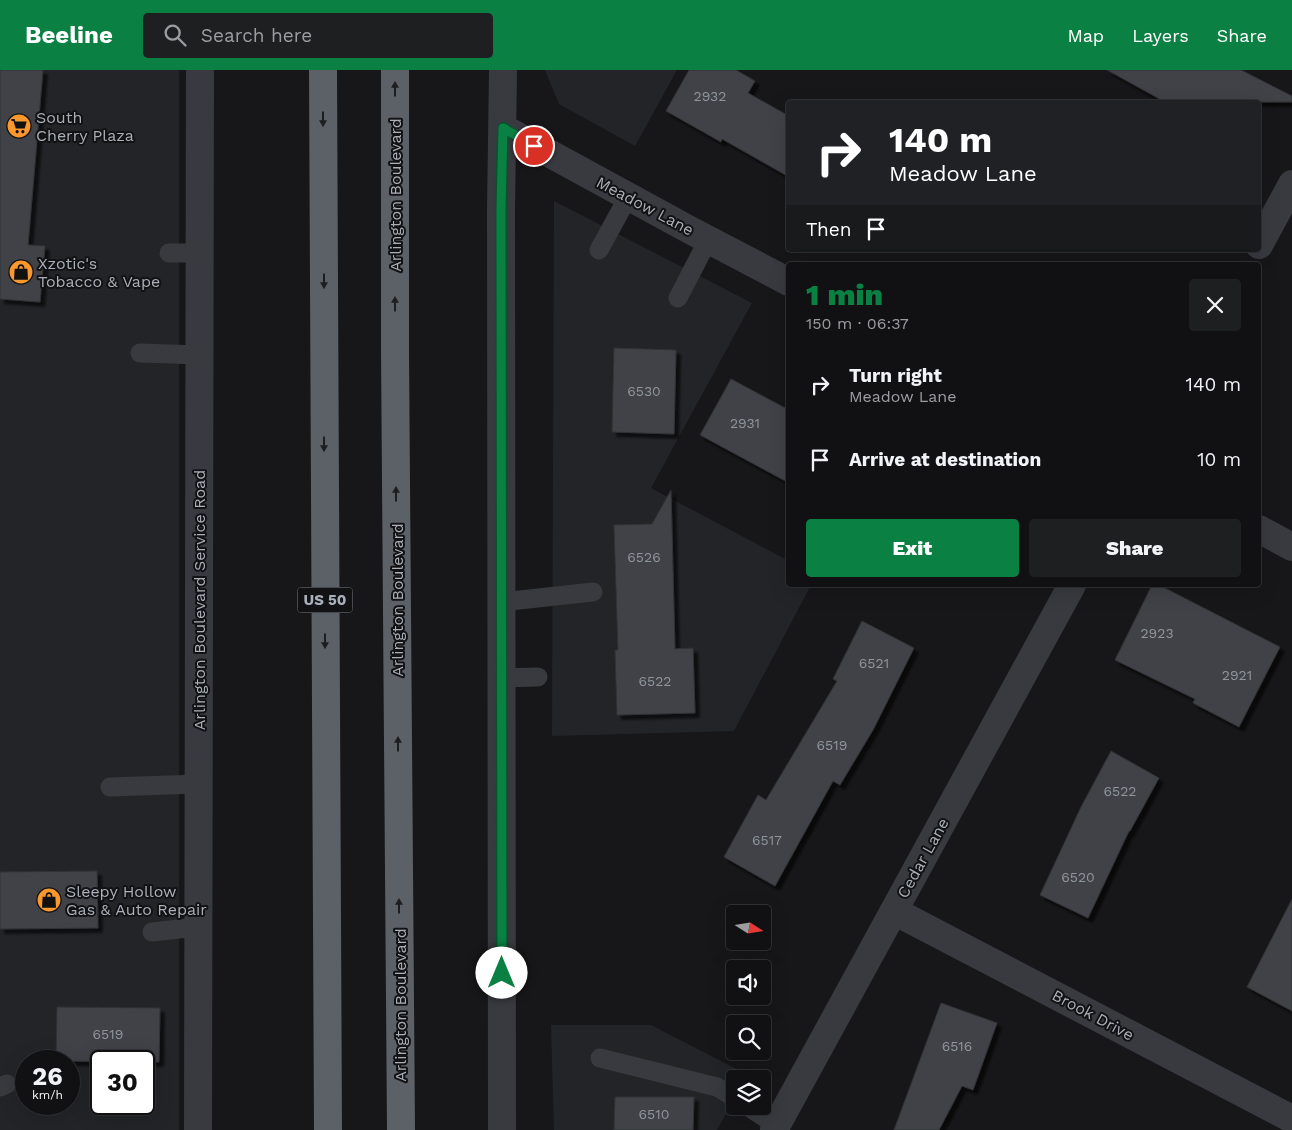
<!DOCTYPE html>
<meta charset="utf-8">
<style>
:root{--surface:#111113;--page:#1e1f21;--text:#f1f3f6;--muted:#9c9da0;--line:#303133;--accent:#0b8043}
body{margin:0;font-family:"Work Sans",sans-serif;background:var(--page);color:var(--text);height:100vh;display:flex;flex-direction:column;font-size:19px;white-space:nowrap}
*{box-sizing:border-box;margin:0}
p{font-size:16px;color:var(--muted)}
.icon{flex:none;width:28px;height:28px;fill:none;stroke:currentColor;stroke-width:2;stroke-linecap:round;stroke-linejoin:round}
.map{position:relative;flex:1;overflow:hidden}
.sheet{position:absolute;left:786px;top:192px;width:475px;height:325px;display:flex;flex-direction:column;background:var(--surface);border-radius:5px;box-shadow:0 5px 20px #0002,0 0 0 1px var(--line)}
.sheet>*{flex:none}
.hud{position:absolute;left:786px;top:30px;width:475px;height:152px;border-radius:5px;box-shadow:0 5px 20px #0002,0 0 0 1px var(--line);background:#202124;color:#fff;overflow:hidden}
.needle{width:32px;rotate:102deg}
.fabs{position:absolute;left:726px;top:835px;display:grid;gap:10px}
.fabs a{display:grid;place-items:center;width:45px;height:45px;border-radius:5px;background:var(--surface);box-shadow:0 5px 20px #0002,0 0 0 1px var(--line);font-size:25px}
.speed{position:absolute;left:15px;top:980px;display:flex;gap:10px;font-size:25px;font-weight:700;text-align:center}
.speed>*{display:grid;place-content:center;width:65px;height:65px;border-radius:50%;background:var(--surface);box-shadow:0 5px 20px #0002,0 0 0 1px var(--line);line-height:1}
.speed small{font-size:12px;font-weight:400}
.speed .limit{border:2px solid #111;border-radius:8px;background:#fff;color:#111}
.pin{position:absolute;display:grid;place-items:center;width:42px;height:42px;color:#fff;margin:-21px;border:2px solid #fff;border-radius:50%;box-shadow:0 1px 5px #0007}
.me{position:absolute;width:55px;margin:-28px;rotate:0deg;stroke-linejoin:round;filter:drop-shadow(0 0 4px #0008)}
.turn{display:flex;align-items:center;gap:18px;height:105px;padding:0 20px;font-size:22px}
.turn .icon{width:65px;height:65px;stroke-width:2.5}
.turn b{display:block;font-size:35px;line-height:42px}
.then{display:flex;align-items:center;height:48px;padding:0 20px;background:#0003;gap:10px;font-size:19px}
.round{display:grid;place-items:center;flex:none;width:52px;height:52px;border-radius:5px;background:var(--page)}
.head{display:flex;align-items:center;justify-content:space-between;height:85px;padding:0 20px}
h1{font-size:30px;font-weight:800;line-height:38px;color:var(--accent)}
.primary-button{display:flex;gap:10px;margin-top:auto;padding:10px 20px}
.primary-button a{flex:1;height:58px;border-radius:5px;background:var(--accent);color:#fff;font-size:20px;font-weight:800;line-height:58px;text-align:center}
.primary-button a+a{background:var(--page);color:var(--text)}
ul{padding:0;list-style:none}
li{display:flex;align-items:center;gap:15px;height:75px;padding:0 20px}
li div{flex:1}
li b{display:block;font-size:19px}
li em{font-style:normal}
header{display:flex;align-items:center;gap:30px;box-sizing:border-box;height:70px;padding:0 25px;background:var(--accent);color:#fff}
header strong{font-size:24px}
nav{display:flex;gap:28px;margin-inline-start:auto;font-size:18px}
.search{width:350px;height:45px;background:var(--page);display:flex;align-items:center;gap:12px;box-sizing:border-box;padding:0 18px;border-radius:5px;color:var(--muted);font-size:19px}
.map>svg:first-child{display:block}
.built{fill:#232427;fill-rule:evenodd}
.building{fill:#414346;stroke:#313236;filter:url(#shadow)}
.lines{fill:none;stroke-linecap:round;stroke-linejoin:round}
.service{stroke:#383a3f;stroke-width:19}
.minor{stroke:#383a3f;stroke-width:28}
.trunk{stroke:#5c6067;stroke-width:28}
.oneway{fill:#1d1e20}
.route-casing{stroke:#07532c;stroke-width:12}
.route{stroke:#0b8043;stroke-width:9}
.labels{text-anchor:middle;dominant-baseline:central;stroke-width:4;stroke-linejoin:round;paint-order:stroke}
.number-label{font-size:14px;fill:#8f959d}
.shield{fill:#121214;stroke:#7c8188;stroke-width:1}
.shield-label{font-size:15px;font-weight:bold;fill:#a9b0ba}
.poi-label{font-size:16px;fill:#a9b0ba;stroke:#121214;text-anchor:start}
.street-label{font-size:16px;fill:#a9b0ba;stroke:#121214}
</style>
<header>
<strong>Beeline</strong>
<div class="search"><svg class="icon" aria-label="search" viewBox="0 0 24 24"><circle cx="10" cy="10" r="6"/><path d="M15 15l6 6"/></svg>Search here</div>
<nav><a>Map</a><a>Layers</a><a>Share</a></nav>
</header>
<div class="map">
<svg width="1292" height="1060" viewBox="0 0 1292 1060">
<defs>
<filter id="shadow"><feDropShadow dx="4.5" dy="4.5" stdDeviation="1" flood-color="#0009"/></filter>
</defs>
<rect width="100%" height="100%" fill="#171719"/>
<g class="built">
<path d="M0,0H179V1060H0ZM26,991H69V1034H26ZM101,991H144V1034H101Z"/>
<polygon points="545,0 677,0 635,76 559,34"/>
<polygon points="554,131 752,233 651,418 789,491 789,515 811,515 734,661 552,666"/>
<polygon points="551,955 651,955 748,1005 746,1009 735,1009 735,1028 717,1060 554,1060"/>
</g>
<g class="building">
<polygon points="0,0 43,0 28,175 45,176 40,232 0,229"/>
<polygon points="689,0 736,0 755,11 748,23 789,46 789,107 722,69 721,72 666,41"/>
<polygon points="1107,0 1241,0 1292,26 1292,32 1165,32"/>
<polygon points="614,278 676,280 674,364 612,362"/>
<polygon points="731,309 789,340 789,413 700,365"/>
<polygon points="671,420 675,579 693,578 695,643 617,645 615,580 618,580 614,455 652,454"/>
<polygon points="1152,515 1159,515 1280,577 1239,657 1193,633 1195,629 1115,590"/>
<polygon points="862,551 914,578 873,660 840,715 833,711 775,816 724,787 758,725 766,730 837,611 833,609"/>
<polygon points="1111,681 1159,708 1130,761 1129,761 1088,848 1040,825 1081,737"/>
<polygon points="97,801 98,858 0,859 0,802"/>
<polygon points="1292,829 1292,941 1247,917"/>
<polygon points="941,933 997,953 973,1020 962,1016 939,1060 894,1060"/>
<polygon points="57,937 160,938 159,992 56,991"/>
<polygon points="615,1027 694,1027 693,1060 614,1060"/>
</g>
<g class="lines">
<g class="service">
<polyline points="599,180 628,127"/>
<polyline points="169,183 200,183"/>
<polyline points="678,228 708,170"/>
<polyline points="140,283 199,285"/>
<polyline points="501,532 593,522"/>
<polyline points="502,608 538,607"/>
<polyline points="110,717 198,714"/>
<polyline points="152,862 197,857"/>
<polyline points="600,988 717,1017 735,1028"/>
<polyline points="0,1017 7,1014"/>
<polyline points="747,1036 776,1055"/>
</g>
<g class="minor">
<polyline points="503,58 688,159 789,212"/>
<polyline points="1259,175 1292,114"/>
<polyline points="1259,459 1292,477"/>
<polyline points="894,841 1292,1049"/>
<polyline points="198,1060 200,0"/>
<polyline points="502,1060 501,140 503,0"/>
<polyline points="774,1060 1072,515"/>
</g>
<g class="trunk">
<polyline points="323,0 328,1060"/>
<polyline points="395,0 395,283 401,1060"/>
</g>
</g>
<defs><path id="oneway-solid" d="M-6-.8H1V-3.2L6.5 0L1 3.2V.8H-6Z" transform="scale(1.25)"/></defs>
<g class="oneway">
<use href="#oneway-solid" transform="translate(395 19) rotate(-90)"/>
<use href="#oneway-solid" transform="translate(323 49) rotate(90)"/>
<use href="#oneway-solid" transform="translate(324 211) rotate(90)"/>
<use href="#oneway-solid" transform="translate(395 234) rotate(-90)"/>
<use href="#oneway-solid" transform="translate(324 374) rotate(90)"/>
<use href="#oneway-solid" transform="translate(396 424) rotate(-90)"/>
<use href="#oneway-solid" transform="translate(325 571) rotate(90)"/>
<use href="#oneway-solid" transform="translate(398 674) rotate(-90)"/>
<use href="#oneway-solid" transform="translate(399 836) rotate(-90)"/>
</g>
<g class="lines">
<defs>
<polyline id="route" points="502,903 501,140 503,58 534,76"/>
</defs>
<use href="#route" class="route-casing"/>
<use href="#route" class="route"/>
</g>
<defs>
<symbol id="supermarket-disc" viewBox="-11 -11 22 22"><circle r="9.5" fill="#fb982d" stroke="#121214"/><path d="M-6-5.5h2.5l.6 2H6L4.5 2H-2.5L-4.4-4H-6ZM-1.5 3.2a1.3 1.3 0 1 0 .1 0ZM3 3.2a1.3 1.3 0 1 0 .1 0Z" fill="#111"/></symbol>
<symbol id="shop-disc" viewBox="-11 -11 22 22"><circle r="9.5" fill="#fb982d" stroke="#121214"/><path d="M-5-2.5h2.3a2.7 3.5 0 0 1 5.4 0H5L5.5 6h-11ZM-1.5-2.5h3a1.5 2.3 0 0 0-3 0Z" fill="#111"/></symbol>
</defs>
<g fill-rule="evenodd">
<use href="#supermarket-disc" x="5" y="42" width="28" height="28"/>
<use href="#shop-disc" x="7" y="188" width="28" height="28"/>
<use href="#shop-disc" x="35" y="816" width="28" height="28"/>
</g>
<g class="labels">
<g class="number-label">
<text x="710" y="26">2932</text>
<text x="644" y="321">6530</text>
<text x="745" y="353">2931</text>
<text x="644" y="487">6526</text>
<text x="1157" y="563">2923</text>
<text x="874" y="593">6521</text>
<text x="1237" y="605">2921</text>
<text x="655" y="611">6522</text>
<text x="832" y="675">6519</text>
<text x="1120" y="721">6522</text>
<text x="767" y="770">6517</text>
<text x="1078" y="807">6520</text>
<text x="108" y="964">6519</text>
<text x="957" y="976">6516</text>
<text x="654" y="1044">6510</text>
</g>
<rect class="shield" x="297.5" y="517.5" width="55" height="25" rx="4"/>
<g class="shield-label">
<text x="325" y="530">US 50</text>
</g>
<g class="poi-label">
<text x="36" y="47">South<tspan x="36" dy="18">Cherry Plaza</tspan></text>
<text x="38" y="193">Xzotic's<tspan x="38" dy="18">Tobacco &amp; Vape</tspan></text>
<text x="66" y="821">Sleepy Hollow<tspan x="66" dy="18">Gas &amp; Auto Repair</tspan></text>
</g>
<g class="street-label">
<text transform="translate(395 125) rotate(-90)">Arlington Boulevard</text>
<text transform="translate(645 136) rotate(28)">Meadow Lane</text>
<text transform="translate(199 530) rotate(-90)">Arlington Boulevard Service Road</text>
<text transform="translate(397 530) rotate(-90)">Arlington Boulevard</text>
<text transform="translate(923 788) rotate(-61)">Cedar Lane</text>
<text transform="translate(400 935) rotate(-90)">Arlington Boulevard</text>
<text transform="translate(1093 945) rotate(28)">Brook Drive</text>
</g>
</g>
</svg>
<div class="fabs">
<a><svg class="needle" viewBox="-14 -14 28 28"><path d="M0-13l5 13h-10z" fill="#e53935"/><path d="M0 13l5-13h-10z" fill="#9c9da0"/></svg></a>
<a><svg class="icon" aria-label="sound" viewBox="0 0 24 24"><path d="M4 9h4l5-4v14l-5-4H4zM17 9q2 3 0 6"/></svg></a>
<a><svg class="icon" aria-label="search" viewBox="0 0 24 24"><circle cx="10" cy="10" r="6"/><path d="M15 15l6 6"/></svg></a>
<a><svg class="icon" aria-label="layers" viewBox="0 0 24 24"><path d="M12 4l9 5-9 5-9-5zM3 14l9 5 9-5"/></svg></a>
</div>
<div class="speed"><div>26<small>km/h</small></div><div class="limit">30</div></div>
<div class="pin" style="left:534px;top:76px;background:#d93025"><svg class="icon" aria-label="arrive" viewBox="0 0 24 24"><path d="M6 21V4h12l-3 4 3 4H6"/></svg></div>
<svg class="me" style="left:502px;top:903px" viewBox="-20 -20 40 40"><circle r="19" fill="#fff"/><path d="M0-13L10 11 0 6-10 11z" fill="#0b8043"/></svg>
<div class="hud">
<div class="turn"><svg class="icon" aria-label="right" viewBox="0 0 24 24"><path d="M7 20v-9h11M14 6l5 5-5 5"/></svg><div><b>140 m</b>Meadow Lane</div></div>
<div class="then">Then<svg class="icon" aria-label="arrive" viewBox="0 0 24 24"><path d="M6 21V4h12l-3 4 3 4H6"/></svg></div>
</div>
<section class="sheet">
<div class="head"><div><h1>1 min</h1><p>150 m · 06:37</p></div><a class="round"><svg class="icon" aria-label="close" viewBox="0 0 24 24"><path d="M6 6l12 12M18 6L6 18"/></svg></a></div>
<ul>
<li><svg class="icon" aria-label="right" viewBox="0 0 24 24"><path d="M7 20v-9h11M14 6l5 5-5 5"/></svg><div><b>Turn right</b><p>Meadow Lane</p></div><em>140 m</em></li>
<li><svg class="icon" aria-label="arrive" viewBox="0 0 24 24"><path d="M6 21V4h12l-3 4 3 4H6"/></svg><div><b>Arrive at destination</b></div><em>10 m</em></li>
</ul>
<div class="primary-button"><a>Exit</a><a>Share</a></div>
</section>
</div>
